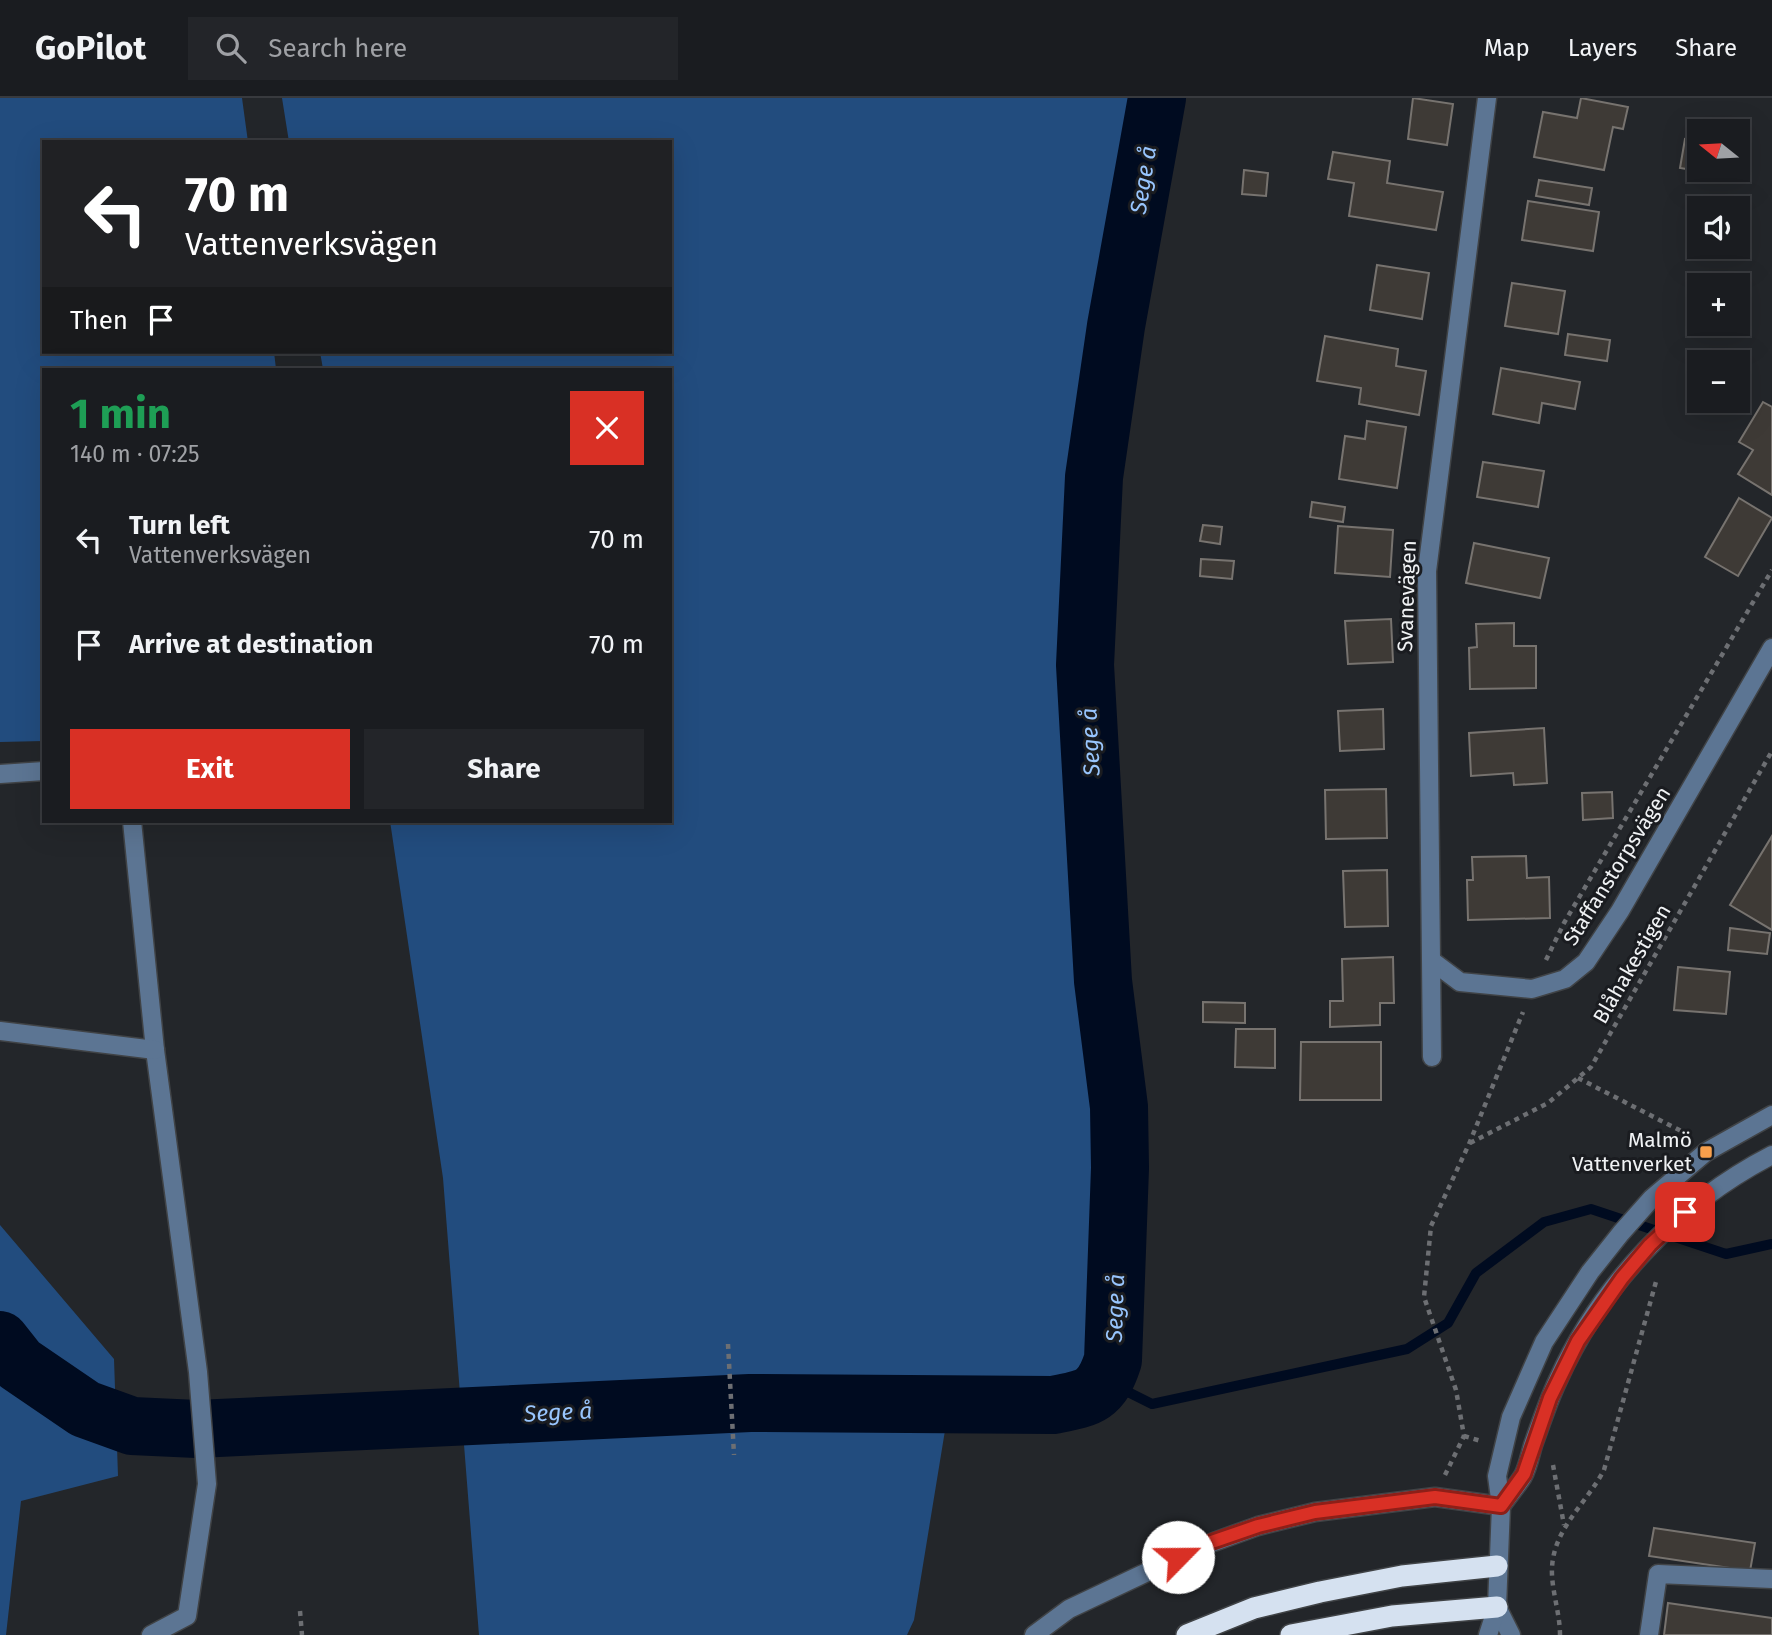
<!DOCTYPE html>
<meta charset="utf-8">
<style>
:root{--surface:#1a1c20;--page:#232529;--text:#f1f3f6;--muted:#9fa1a5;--line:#383a3e;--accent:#d93025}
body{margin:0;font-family:"Fira Sans",sans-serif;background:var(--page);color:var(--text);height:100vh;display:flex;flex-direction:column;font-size:26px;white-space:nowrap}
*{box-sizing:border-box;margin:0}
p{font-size:23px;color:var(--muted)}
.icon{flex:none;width:38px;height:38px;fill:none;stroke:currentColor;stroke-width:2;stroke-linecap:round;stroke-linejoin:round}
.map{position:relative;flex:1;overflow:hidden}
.details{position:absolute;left:42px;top:270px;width:630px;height:455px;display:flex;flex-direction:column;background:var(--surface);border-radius:0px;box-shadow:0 7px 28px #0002,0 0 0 2px var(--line)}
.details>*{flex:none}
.top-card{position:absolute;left:42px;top:42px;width:630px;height:214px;border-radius:0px;box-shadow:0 7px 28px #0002,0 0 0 2px var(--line);background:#202124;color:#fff;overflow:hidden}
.needle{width:46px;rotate:288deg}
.tools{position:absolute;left:1687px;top:21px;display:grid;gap:14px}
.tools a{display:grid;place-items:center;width:63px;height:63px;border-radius:0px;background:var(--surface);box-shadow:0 7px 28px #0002,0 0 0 2px var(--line);font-size:35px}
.pin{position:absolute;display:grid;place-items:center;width:60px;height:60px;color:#fff;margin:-30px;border-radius:14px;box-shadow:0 4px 10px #0006}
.me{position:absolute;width:77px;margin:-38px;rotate:67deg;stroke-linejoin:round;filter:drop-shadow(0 0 5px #0008)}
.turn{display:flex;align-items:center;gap:24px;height:147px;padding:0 28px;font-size:32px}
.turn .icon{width:91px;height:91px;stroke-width:2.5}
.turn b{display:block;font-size:49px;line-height:60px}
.then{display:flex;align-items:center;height:66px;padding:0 28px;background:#0003;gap:14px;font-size:26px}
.round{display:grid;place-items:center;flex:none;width:74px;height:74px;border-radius:0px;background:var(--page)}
.head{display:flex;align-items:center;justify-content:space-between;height:119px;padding:0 28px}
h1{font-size:42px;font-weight:700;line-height:52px;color:#1e9e55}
.action{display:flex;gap:14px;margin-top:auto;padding:14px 28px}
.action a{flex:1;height:80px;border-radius:0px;background:var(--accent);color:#fff;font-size:28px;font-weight:700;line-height:80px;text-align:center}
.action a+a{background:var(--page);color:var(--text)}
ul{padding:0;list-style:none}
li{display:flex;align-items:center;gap:21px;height:105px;padding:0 28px}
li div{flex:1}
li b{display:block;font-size:26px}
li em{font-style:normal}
header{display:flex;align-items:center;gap:42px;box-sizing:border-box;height:98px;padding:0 35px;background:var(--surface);border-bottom:2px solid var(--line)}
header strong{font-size:33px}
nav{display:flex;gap:38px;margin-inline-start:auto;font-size:24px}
.search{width:490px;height:63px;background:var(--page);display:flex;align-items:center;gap:18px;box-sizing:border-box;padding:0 24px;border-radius:0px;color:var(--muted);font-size:26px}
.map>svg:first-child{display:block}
.green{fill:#224c7e}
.water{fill:#000b20}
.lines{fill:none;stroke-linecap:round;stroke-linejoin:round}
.stream{stroke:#000b20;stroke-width:10}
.river{stroke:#000b20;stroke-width:58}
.building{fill:#3e3a36;stroke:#77736f;stroke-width:2}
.minor-casing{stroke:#404346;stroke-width:21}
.highway-casing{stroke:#404346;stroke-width:24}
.path{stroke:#6d6f73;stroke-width:4.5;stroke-dasharray:5 5;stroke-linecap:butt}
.minor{stroke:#5c7593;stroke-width:18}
.highway{stroke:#d5e1f0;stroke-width:21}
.route-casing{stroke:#8d1f18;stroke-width:18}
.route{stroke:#d93025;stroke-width:12}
.poi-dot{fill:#f9a04c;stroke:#1a1c20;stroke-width:2.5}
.labels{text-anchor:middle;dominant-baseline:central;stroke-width:6;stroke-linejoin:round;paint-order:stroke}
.street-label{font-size:21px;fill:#f0f2f4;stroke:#1a1c20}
.poi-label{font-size:21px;fill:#f0f2f4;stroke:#1a1c20;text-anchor:end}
.water-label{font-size:23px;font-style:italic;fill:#98c5fd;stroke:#1a1c20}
</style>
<header>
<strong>GoPilot</strong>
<div class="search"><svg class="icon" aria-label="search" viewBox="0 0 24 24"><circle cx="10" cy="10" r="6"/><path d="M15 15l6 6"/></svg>Search here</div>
<nav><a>Map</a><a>Layers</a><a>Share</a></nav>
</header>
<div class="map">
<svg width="1772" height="1537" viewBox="0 0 1772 1537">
<rect width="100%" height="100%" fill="#23262a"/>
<g class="green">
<polygon points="0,0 242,0 248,44 44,44 44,254 274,254 276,271 44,271 44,643 0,644"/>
<polygon points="282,0 1157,0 1116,228 1094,379 1085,567 1103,883 1119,1009 1120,1070 1113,1262 1106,1283 1084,1301 1053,1307 949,1308 914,1522 907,1537 479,1537 443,1080 390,723 670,723 670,271 323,271 320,254 670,254 670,44 289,44"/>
<polygon points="0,1127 114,1261 118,1378 21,1403 6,1537 0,1537"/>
</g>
<g class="water">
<path d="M717,1281L723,1293C677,1305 630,1297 583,1299C548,1300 511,1307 476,1311L479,1297L583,1286L644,1290Z"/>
<polygon points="954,1287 958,1291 933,1301 744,1299 743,1290 923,1293"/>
</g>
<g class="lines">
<polyline class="stream" points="1106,1283 1152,1306 1407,1251 1448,1225 1476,1175 1544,1124 1591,1111 1726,1156 1772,1146"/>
<path class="river" d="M0,1242L19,1266L85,1311L132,1328L197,1331L750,1305L1053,1307C1089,1300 1101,1299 1113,1262L1120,1070L1119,1009L1103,883L1085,567L1094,379L1116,228L1157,0"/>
</g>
<g class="building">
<polygon points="1413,0 1453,6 1447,47 1408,41"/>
<polygon points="1581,0 1628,9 1623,31 1613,29 1604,72 1534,59 1543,14 1577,20"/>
<polygon points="1685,41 1699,43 1699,72 1705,72 1705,74 1680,70"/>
<polygon points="1333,54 1390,63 1387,85 1443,94 1436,132 1349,118 1354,85 1328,81"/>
<polygon points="1244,72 1268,75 1266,98 1242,96"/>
<polygon points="1539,82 1592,90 1589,107 1536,98"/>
<polygon points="1528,103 1599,114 1593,153 1522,142"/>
<polygon points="1377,167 1429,175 1422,221 1370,212"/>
<polygon points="1512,185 1565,193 1558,236 1505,228"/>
<polygon points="1568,236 1610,242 1607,263 1565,257"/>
<polygon points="1325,238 1398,251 1396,268 1426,273 1419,317 1359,306 1361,290 1317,283"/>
<polygon points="1501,270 1580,284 1575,311 1542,305 1539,325 1493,316"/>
<polygon points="1763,304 1772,309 1772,397 1738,376 1753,352 1739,344"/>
<polygon points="1367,323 1406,329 1397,390 1339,381 1345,338 1365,341"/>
<polygon points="1483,364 1544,373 1538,409 1477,399"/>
<polygon points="1739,400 1772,420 1738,478 1705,459"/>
<polygon points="1312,404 1345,409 1343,424 1310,419"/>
<polygon points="1203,427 1222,429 1220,446 1200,443"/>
<polygon points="1338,428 1393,432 1390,479 1335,475"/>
<polygon points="1474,445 1549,460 1540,500 1466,485"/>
<polygon points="1201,461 1234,463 1232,481 1200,478"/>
<polygon points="1391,521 1393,564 1348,566 1345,523"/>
<polygon points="1514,525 1514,548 1536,548 1536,590 1470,591 1469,550 1477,549 1476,526"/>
<polygon points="1383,611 1384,651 1340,653 1338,613"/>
<polygon points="1544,630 1547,685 1514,687 1513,675 1471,678 1469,635"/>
<polygon points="1386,691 1387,740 1326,741 1325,692"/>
<polygon points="1612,694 1613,720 1583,722 1582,695"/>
<polygon points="1772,738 1772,832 1730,807"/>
<polygon points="1526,758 1527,780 1549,779 1550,820 1468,822 1467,782 1473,782 1472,759"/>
<polygon points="1387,772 1388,828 1345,829 1343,773"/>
<polygon points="1730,830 1770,835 1767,856 1728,852"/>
<polygon points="1393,859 1394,905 1380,905 1380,927 1330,929 1330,903 1343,903 1342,861"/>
<polygon points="1678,869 1730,874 1726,916 1674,912"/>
<polygon points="1203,904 1245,905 1245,925 1203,924"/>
<polygon points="1236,931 1275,931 1275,970 1235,969"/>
<polygon points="1301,944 1381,944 1381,1002 1300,1002"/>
<polygon points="1654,1430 1755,1445 1750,1473 1649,1458"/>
<polygon points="1668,1505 1772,1520 1772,1537 1664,1537"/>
</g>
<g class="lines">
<defs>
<g id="minor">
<polyline points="0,676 44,673"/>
<polyline points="132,723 155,952 198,1274 207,1386 187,1518 151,1537"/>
<polyline points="1432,863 1460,884 1532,891 1565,881 1586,864 1620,813 1772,550"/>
<polyline points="0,933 155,952"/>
<polyline points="1432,959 1427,473 1487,0"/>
<path d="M1501,1408C1508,1398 1517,1388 1523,1378C1528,1369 1530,1357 1533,1347C1541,1325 1548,1303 1558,1282C1601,1186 1679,1105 1772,1057"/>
<polyline points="1497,1509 1511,1537"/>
<polyline points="1034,1537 1069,1511 1200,1449 1258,1428 1315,1414 1435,1399 1501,1408"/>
<polyline points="1488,1537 1497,1509 1501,1408 1497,1378 1511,1319 1544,1244 1590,1174 1621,1135 1652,1100 1706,1054 1772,1017"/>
<polyline points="1649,1537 1658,1476 1772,1481"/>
</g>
<g id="highway">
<polyline points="1187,1537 1254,1510 1320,1494 1402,1478 1497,1468"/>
<polyline points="1291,1537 1392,1518 1497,1509"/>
</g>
</defs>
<use href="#minor" class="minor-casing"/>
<use href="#highway" class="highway-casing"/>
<g class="path">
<polyline points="1546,862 1564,825 1772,472"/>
<polyline points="1578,980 1683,1034"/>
<polyline points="1470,1045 1548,1005 1591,969 1772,653"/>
<polyline points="728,1246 734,1357"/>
<polyline points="1464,1338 1481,1343"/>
<polyline points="1553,1367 1564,1427"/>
<polyline points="1445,1377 1464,1338 1456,1292 1424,1199 1431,1128 1469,1046 1523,914"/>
<polyline points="300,1513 302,1537"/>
<path d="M1560,1537C1560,1517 1553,1497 1552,1477C1550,1433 1585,1408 1604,1372L1657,1180"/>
</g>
<use href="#minor" class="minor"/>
<use href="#highway" class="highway"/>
</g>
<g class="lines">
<defs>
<polyline id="route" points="1178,1459 1200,1448 1258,1428 1315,1414 1435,1399 1501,1408 1524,1376 1550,1300 1578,1243 1622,1180 1650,1147 1685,1114"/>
</defs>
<use href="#route" class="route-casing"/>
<use href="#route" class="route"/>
</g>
<rect class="poi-dot" x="1699" y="1047" width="14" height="14" rx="3.5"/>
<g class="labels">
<g class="street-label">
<text transform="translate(1407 498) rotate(-88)">Svanevägen</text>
<text transform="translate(1617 768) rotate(-58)">Staffanstorpsvägen</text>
<text transform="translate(1632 866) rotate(-60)">Blåhakestigen</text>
</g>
<g class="poi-label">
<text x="1692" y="1042">Malmö<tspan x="1692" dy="24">Vattenverket</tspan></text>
</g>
<g class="water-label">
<text transform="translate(1143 82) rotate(-81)">Sege å</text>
<text transform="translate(1090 644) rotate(-93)">Sege å</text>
<text transform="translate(1115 1210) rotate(-88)">Sege å</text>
<text transform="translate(558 1314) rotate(-3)">Sege å</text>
</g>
</g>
</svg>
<div class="tools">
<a><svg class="needle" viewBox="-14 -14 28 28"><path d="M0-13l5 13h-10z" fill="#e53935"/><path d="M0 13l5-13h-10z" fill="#9fa1a5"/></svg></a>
<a><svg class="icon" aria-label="sound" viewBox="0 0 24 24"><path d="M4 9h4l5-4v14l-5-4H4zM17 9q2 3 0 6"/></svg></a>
<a>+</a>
<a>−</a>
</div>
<div class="pin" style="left:1685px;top:1114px;background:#d93025"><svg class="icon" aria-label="arrive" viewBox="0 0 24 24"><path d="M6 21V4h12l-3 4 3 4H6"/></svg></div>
<svg class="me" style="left:1178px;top:1459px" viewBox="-20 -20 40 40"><circle r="19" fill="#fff"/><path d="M0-13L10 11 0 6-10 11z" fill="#d93025"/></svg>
<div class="top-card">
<div class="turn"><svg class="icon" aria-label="left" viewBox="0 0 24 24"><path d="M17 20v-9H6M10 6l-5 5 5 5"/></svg><div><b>70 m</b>Vattenverksvägen</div></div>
<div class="then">Then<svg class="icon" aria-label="arrive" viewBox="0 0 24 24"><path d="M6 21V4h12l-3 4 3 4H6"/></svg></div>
</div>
<section class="details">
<div class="head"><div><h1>1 min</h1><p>140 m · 07:25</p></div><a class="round" style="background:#d93025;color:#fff"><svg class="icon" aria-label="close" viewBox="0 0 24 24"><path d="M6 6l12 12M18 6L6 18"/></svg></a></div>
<ul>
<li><svg class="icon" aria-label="left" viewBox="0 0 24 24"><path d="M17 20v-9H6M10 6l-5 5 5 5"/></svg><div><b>Turn left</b><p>Vattenverksvägen</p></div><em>70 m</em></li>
<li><svg class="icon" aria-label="arrive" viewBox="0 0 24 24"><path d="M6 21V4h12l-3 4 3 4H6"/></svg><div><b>Arrive at destination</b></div><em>70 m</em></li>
</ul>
<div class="action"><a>Exit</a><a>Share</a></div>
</section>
</div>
